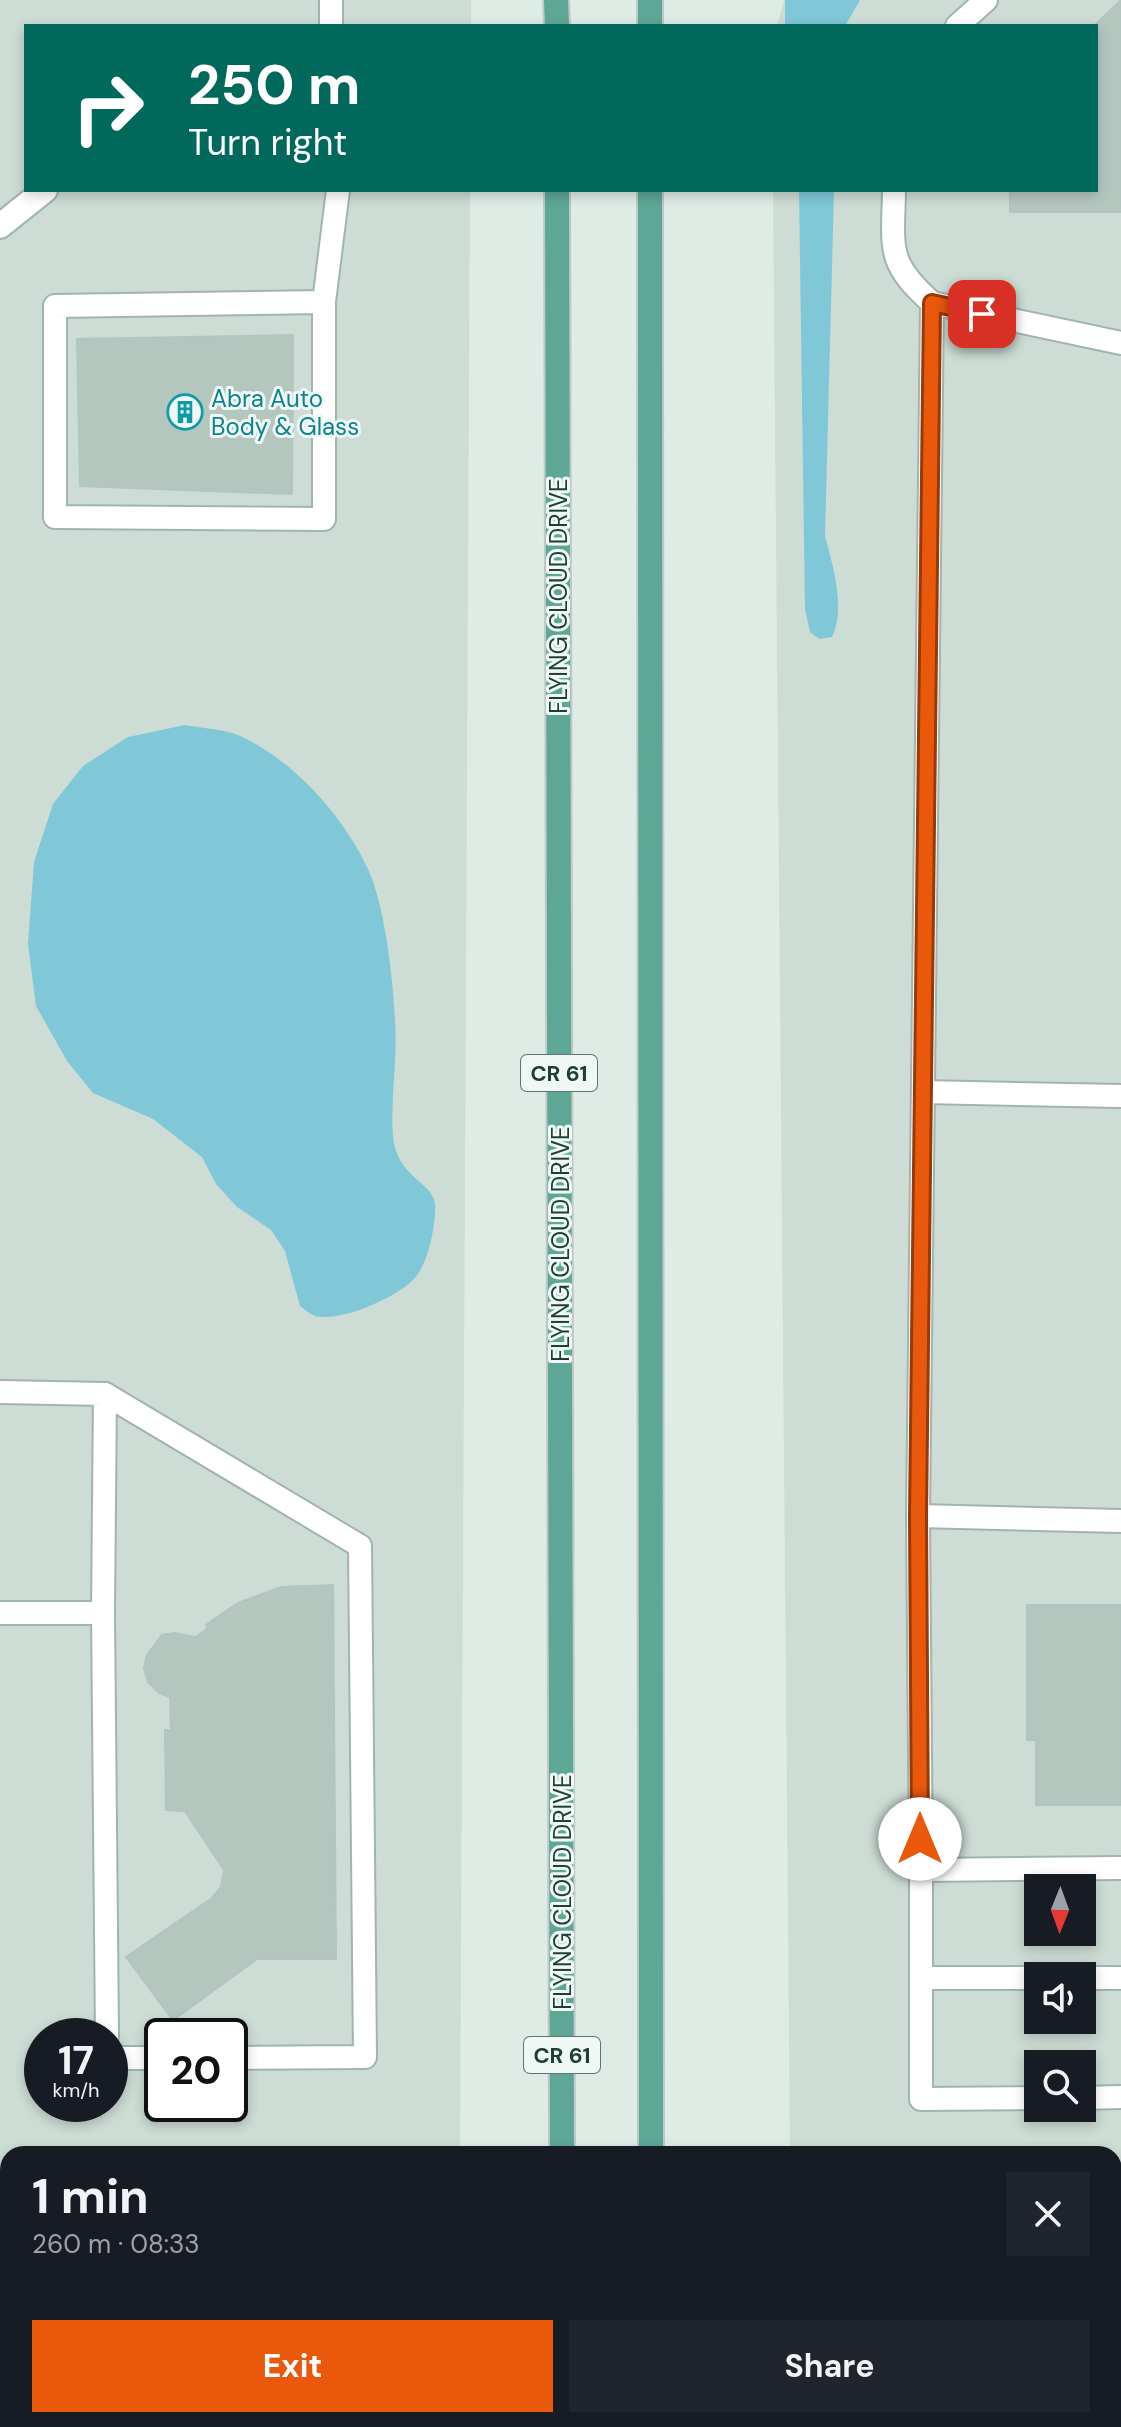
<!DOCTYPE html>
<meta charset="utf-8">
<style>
:root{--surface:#171b24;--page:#20242c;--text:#f1f3f6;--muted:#9ea1a6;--accent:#ea580c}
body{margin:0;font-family:"DM Sans",sans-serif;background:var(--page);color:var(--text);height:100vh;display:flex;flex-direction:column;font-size:30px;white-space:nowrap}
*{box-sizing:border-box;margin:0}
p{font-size:26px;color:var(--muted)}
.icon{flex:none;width:44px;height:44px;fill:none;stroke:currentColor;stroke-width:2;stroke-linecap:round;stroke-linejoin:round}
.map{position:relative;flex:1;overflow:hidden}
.side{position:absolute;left:0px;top:2146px;width:1122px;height:282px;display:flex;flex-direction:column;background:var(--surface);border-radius:24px 24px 0 0;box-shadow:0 4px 12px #0003}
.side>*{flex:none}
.banner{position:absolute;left:24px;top:24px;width:1074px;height:168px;border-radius:0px;box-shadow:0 4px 12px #0003;background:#00695c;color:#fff;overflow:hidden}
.needle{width:52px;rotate:181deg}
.fabs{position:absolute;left:1024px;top:1874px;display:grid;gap:16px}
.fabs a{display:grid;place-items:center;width:72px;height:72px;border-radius:0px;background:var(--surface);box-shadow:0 4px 12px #0003;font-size:40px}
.speed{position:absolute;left:24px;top:2018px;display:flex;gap:16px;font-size:40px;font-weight:700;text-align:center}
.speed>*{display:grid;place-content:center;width:104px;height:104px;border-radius:50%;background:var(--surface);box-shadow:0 4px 12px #0003;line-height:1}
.speed small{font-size:20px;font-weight:400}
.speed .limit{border:4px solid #111;border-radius:12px;background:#fff;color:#111}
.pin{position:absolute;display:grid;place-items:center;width:68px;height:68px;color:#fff;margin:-34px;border-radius:16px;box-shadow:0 4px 12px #0006}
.me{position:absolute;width:88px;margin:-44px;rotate:0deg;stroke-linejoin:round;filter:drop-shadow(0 0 6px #0008)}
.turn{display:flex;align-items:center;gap:28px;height:168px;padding:0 32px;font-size:36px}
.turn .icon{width:104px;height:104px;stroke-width:2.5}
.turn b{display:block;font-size:56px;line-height:68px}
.round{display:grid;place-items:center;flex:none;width:84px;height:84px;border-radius:0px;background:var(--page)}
.summary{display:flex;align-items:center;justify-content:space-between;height:136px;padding:0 32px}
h1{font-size:48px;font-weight:700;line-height:60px}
.button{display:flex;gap:16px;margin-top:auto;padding:16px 32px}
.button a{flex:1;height:92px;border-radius:0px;background:var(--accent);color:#fff;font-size:32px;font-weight:700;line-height:92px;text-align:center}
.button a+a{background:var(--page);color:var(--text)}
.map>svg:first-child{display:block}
.built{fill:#cddcd5;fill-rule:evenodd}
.water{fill:#80c8d8}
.building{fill:#b4c7bf;stroke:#b0c6be;stroke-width:2}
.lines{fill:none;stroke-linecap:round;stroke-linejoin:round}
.lane-casing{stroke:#a1b4ae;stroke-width:26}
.street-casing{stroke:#a1b4ae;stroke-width:28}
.primary-casing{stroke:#c0c9c7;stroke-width:28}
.lane{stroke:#fff;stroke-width:22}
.street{stroke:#fff;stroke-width:24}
.primary{stroke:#5ea796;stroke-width:24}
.route-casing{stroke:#983908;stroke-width:20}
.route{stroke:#ea580c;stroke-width:14}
.labels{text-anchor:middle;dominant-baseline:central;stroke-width:6;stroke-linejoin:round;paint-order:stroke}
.shield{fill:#eff8f4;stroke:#5d766f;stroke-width:2}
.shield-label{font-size:22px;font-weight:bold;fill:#1e3e36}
.culture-label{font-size:24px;fill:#0d838f;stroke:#eff8f4;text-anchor:start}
.street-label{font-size:24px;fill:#1e3e36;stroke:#eff8f4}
</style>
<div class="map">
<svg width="1121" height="2427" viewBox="0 0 1121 2427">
<rect width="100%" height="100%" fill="#dfece6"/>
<g class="built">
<path d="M0,0H471V26H26V190H470L460,2154H8V2420H459V2427H0ZM42,2036H110V2104H42ZM162,2036H230V2104H162Z"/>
<path d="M784,0H1121V2427H792V2420H1114V2154H790L773,190H1096V26H777ZM1038,1888H1082V1932H1038ZM1038,1976H1082V2020H1038ZM1038,2064H1082V2108H1038Z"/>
</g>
<g class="water">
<polygon points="785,0 860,0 845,26 785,26"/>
<path d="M799,190H834L825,536C833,567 846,607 832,637L819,639L810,632L805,609Z"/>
<path d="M185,725C201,728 223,729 238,735C292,759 342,814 367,867C385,904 393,979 395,1021C398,1059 390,1098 393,1136C396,1177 434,1183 435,1204C436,1224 429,1258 418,1274C404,1295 341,1323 315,1316C310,1314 304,1309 300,1306L285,1251L271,1230L237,1207L216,1184L202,1157L153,1119L93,1093L67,1061L36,1006L28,944L34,862L53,804L83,766L128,737Z"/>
</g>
<g class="building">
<polygon points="1121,0 1121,212 1010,212 1010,190 1096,190 1094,26"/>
<polygon points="293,335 292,494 80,486 77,339"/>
<polygon points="333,1585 336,1959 257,1959 173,2020 126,1957 212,1898 221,1887 224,1870 185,1811 166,1810 165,1730 171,1730 170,1697 159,1693 148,1682 144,1668 147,1655 162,1635 174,1633 196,1637 208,1628 206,1625 238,1603 281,1587"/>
<polygon points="1027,1605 1121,1605 1121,1805 1036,1805 1036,1740 1027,1740"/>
<polygon points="877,2420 1069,2420 1068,2427 877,2427"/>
</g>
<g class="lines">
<defs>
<g id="lane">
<polyline points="331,0 331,26"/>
<polyline points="957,26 986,0"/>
<path d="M894,190C893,249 886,262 932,303L918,1516L921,1870L1121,1868"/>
<polyline points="324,302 55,306 55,517 324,519 324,302 338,190"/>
<polyline points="932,303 1121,343"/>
<polyline points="923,1092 1121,1096"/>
<polyline points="0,1392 105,1394 103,1613 0,1613"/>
<polyline points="105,1394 360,1546 365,2057 230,2058"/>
<polyline points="918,1516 1121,1521"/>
<polyline points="103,1613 107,2036"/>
<polyline points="921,1870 921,2099 1038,2098"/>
<polyline points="921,1978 1038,1978"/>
<polyline points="1082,1978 1121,1978"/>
<polyline points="110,2058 162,2058"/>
<polyline points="1082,2098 1121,2097"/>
<polyline points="0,2352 8,2353"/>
</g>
<polyline id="street" points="0,226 45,190"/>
<g id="primary">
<polyline points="556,0 557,26"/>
<polyline points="650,0 650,26"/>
<polyline points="557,190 562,2154"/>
<polyline points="650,190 651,2154"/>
<polyline points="563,2420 563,2427"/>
<polyline points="663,2420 664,2427"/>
</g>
</defs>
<use href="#lane" class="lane-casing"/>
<use href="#street" class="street-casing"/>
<use href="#primary" class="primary-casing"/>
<use href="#lane" class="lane"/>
<use href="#street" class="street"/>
<use href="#primary" class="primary"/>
</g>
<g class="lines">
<defs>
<polyline id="route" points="920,1839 918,1516 932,303 982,314"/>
</defs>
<use href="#route" class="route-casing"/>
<use href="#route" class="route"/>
</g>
<defs>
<symbol id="building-ring" viewBox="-11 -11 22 22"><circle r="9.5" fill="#eff8f4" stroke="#0f9aa8" stroke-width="1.5"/><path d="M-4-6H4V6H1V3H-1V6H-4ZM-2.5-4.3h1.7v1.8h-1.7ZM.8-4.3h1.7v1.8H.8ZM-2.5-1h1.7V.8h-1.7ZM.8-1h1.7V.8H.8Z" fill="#0f9aa8"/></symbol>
</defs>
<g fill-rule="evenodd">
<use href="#building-ring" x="165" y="392" width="40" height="40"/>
</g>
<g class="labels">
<g class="shield">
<rect x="521" y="1055" width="76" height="36" rx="6"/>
<rect x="524" y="2037" width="76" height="36" rx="6"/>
</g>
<g class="shield-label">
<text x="559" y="1073">CR 61</text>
<text x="562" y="2055">CR 61</text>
</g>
<g class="culture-label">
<text x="211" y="398">Abra Auto<tspan x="211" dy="28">Body &amp; Glass</tspan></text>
</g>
<g class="street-label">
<text transform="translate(558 596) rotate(-90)">FLYING CLOUD DRIVE</text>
<text transform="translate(560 1244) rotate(-90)">FLYING CLOUD DRIVE</text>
<text transform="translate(562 1892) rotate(-90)">FLYING CLOUD DRIVE</text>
</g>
</g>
</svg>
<div class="fabs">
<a><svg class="needle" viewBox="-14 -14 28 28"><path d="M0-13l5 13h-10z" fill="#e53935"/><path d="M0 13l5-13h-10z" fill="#9ea1a6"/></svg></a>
<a><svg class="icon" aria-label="sound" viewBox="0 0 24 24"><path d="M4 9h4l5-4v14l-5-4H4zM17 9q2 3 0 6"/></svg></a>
<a><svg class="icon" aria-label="search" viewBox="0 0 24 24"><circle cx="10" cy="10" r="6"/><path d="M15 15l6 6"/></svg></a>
</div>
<div class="speed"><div>17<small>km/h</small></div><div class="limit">20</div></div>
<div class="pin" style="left:982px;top:314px;background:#d93025"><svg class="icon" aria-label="arrive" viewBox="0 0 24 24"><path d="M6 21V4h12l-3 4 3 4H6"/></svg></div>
<svg class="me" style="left:920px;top:1839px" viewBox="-20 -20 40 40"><circle r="19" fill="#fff"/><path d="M0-13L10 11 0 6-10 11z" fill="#ea580c"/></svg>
<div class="banner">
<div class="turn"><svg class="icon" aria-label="right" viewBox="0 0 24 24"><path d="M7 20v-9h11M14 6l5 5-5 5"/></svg><div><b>250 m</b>Turn right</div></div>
</div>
<section class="side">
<div class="summary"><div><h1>1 min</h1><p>260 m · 08:33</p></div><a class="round"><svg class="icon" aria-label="close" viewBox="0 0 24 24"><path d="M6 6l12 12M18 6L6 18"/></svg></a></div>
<div class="button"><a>Exit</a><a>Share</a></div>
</section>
</div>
